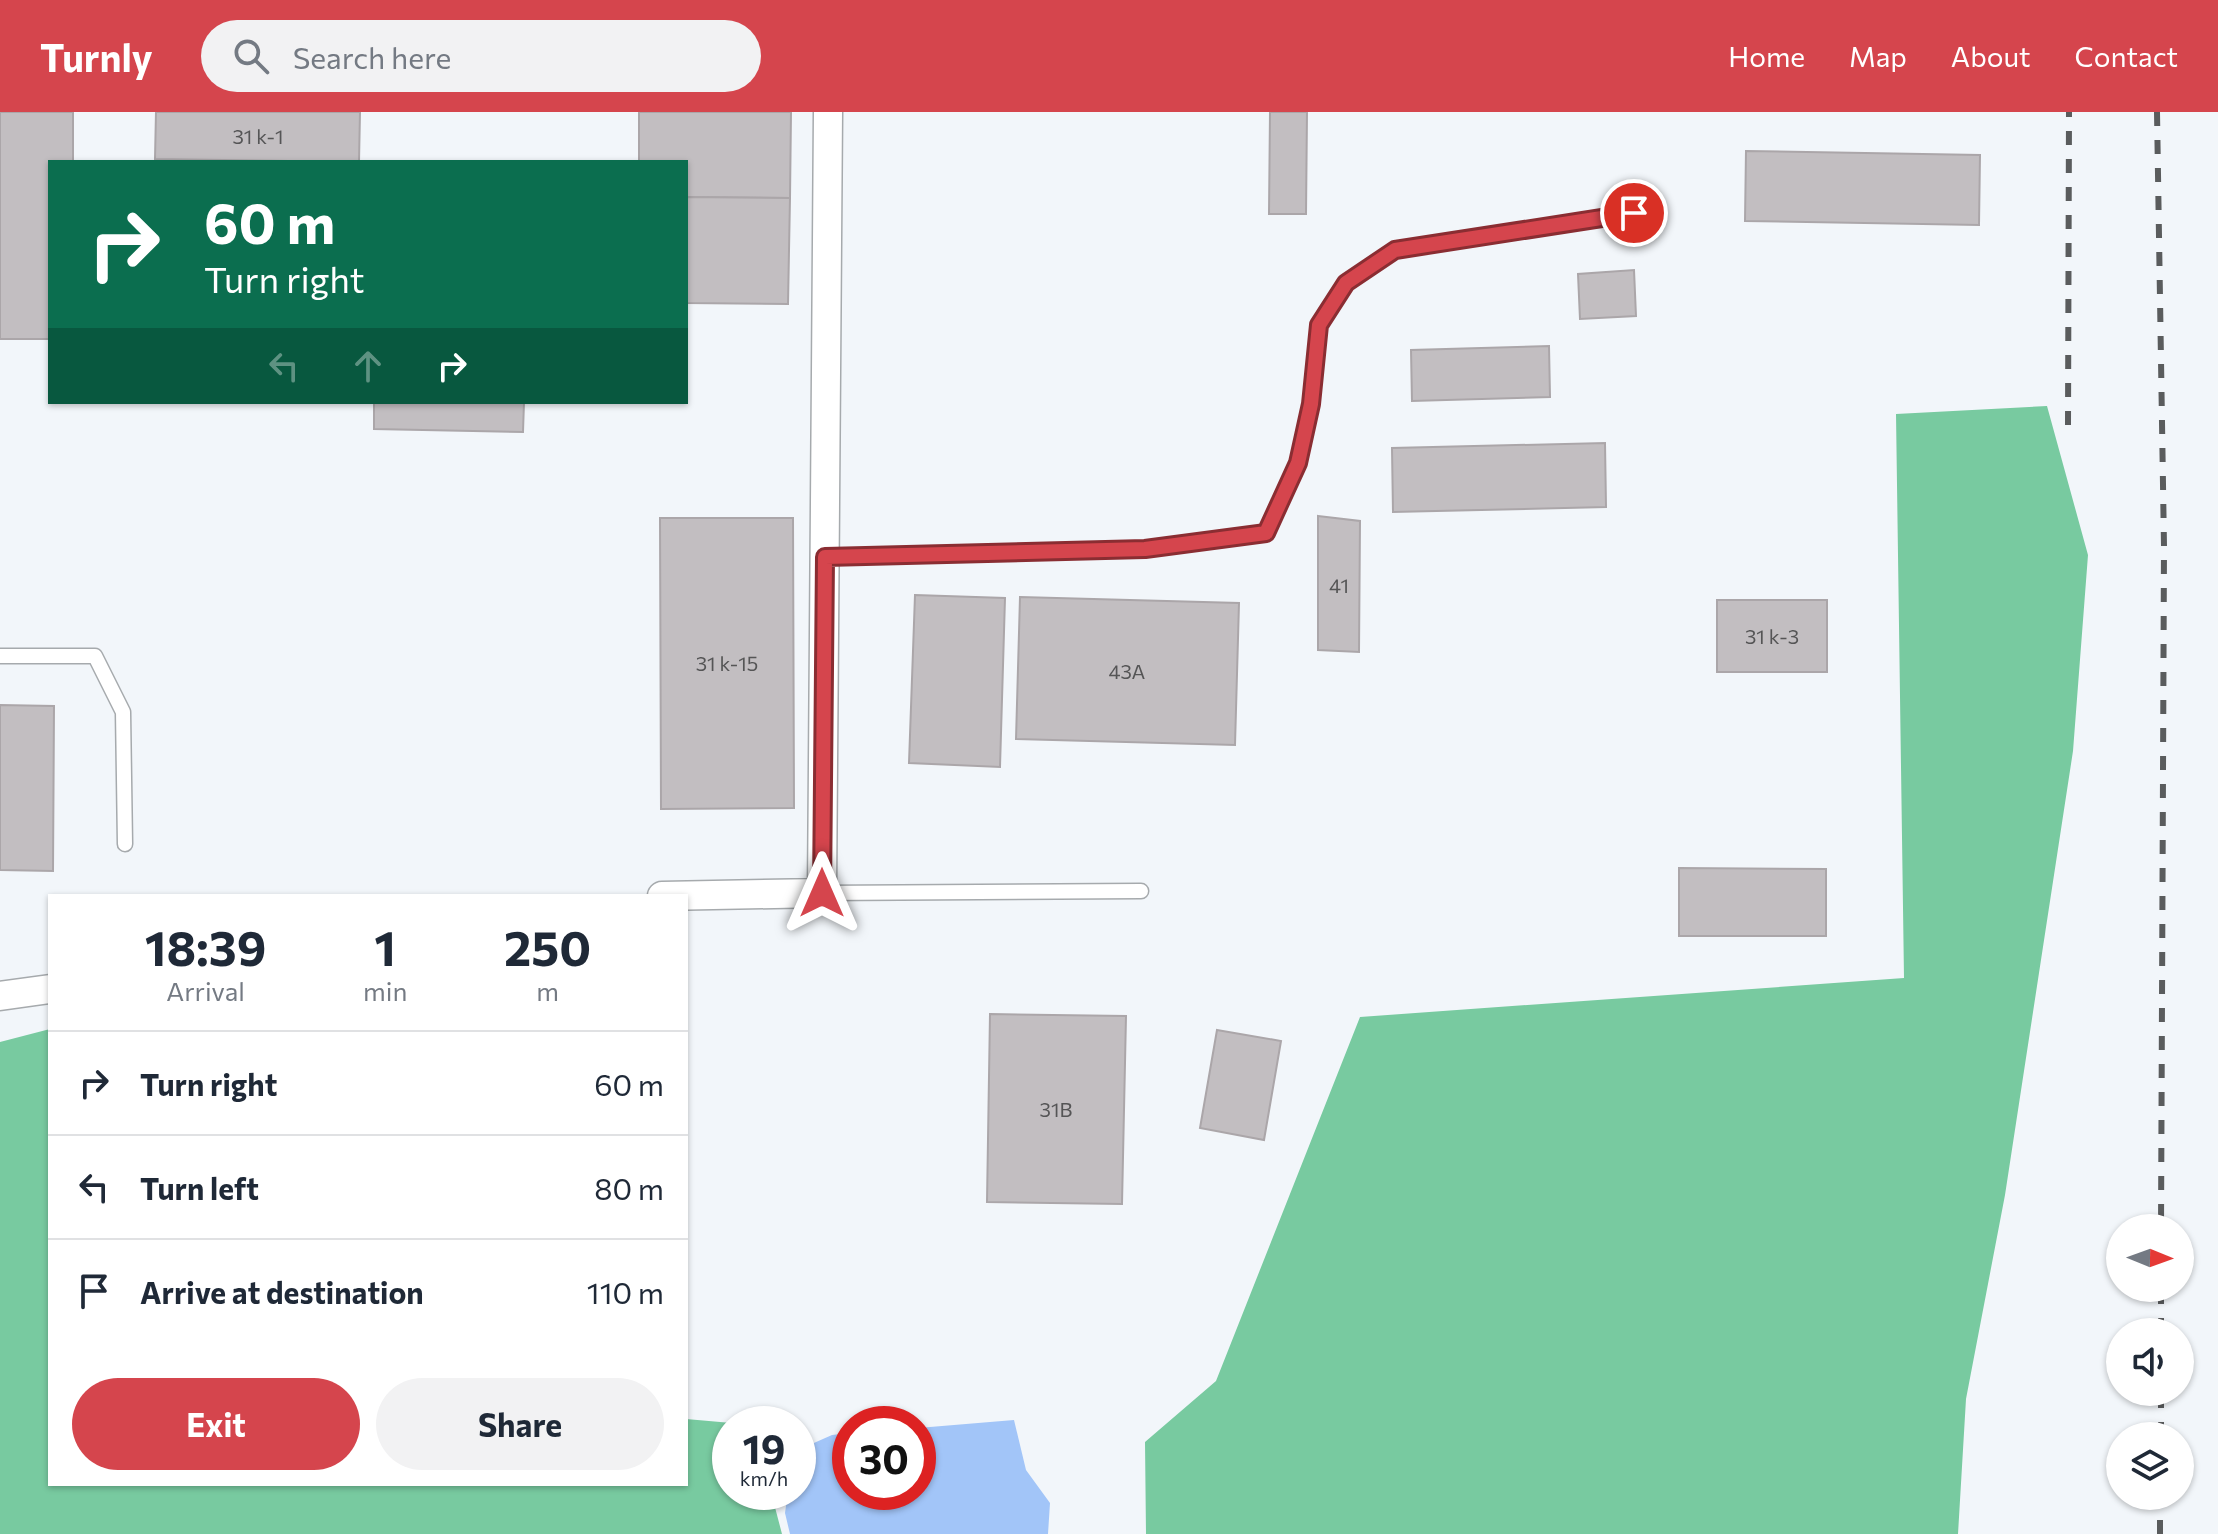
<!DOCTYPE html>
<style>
:root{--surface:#fff;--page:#f2f2f3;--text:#1f2937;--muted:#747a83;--line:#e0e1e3;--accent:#d5454d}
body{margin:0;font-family:Commissioner,sans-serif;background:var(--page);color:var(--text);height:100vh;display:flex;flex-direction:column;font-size:30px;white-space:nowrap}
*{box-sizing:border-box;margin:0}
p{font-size:26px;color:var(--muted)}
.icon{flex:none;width:44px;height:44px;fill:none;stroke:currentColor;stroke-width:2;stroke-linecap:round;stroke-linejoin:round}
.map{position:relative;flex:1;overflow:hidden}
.drawer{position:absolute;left:48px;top:782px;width:640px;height:592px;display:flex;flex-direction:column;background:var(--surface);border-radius:0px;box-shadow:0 2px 6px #0004}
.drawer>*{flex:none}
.top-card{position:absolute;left:48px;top:48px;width:640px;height:244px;border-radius:0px;box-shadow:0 2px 6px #0004;background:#0b6e4f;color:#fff;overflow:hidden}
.needle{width:52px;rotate:91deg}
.fabs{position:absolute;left:2106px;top:1102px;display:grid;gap:16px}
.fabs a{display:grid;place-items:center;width:88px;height:88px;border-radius:50%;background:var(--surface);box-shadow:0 2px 6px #0004;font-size:40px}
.speed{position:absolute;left:712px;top:1294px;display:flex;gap:16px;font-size:40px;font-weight:700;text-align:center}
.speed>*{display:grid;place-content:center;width:104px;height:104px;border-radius:50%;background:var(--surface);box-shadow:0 2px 6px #0004;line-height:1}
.speed small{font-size:20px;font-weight:400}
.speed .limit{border:12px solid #d22;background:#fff;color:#111}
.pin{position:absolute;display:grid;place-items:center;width:68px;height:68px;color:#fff;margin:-34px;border:4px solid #fff;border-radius:50%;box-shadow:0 2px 8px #0007}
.me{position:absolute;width:88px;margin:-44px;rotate:0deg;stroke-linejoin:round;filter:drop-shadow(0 0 6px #0008)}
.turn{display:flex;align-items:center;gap:28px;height:168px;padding:0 24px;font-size:36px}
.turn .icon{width:104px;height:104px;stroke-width:2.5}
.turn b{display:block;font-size:56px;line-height:68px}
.lanes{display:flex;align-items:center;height:76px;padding:0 24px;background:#0003;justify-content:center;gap:40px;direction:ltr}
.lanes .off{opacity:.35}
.eta{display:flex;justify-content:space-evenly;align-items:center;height:136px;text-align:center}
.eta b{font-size:48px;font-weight:700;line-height:56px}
.action{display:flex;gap:16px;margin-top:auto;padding:16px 24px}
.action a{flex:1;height:92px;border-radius:48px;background:var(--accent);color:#fff;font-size:32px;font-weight:700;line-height:92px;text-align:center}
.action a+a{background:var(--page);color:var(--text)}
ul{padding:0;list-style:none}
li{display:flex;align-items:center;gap:24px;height:104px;padding:0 24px;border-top:2px solid var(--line)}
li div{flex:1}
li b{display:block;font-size:30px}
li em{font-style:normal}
header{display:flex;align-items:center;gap:48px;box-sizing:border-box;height:112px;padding:0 40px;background:var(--accent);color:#fff}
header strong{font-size:38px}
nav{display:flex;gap:44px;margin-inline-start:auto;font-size:28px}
.search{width:560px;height:72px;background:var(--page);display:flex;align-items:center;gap:20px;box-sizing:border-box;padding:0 28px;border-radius:44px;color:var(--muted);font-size:30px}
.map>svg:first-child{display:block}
.forest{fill:#78caa0}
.water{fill:#a2c5f8}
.building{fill:#c2bec1;stroke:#aba6a9;stroke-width:2}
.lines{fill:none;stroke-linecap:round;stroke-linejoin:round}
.service-casing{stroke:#a6aaad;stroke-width:17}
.minor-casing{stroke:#a6aaad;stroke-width:31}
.service{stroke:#fff;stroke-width:14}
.minor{stroke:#fff;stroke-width:28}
.rail{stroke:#5a5c5d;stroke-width:6;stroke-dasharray:14 14;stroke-linecap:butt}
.route-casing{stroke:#8a2d32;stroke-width:20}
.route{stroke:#d5454d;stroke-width:14}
.labels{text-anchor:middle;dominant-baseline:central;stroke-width:6;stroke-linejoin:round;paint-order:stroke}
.number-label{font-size:20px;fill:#555556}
</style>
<header>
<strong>Turnly</strong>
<div class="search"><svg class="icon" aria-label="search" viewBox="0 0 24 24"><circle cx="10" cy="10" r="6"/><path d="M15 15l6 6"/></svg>Search here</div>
<nav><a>Home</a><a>Map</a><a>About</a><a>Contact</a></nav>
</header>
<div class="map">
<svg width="2218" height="1422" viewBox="0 0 2218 1422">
<rect width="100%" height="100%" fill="#f2f6fa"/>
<g class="forest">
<polygon points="2047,294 2088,443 2073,639 2005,1083 1966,1287 1958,1422 1146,1422 1145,1330 1216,1269 1360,905 1904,866 1896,302"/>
<polygon points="50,917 50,1372 686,1372 686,1307 743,1312 730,1312 730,1380 771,1380 782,1422 0,1422 0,930"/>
</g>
<polygon class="water" points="1014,1308 1026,1358 1050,1391 1048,1422 790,1422 785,1401 788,1380 798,1380 798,1338 832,1323 850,1321 850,1380 918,1380 918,1316"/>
<g class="building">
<polygon points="0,0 73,0 73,50 50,50 50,227 0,227"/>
<polygon points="156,0 360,0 359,50 155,47"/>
<polygon points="639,0 791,0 790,86 686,85 686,50 639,50"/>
<polygon points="1270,0 1307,0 1306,102 1269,102"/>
<polygon points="1746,39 1980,43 1979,113 1745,109"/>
<polygon points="686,85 790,86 788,192 686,191"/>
<polygon points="1634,158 1636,204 1580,207 1578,162"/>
<polygon points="1549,234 1550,285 1412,289 1411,238"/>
<polygon points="374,290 524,290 523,320 374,317"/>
<polygon points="1605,331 1606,395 1393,400 1392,336"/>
<polygon points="1318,404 1360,409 1359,540 1318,538"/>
<polygon points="660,406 793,406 794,696 661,697"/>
<polygon points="915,483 1005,486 1000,655 909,651"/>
<polygon points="1020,485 1239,491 1235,633 1016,627"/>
<rect x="1717" y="488" width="110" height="72"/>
<polygon points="0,593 54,594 53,759 0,758"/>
<polygon points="1679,756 1826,757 1826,824 1679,824"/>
<polygon points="990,902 1126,904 1122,1092 987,1090"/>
<polygon points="1217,918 1281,929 1264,1028 1200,1016"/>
</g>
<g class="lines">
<defs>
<g id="service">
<polyline points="825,445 1145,437 1266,421 1298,351 1311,292 1319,213 1346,171 1395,138 1634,101"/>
<polyline points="0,544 95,544 123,600 125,732"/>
<polyline points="822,781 1141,779"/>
</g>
<g id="minor">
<polyline points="662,784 822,781 828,0"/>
<polyline points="0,884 50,877"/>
</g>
</defs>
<use href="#service" class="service-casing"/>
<use href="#minor" class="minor-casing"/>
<use href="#service" class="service"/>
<use href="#minor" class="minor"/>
<g class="rail">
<polyline points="2157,0 2164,434 2161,1116"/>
<polyline points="2068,313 2069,0"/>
<polyline points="2161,1220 2161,1176"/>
<polyline points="2161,1324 2161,1280"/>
<polyline points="2160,1422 2160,1384"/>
</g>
</g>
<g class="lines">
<defs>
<polyline id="route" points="822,781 825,445 1145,437 1266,421 1298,351 1311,292 1319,213 1346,171 1395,138 1634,101"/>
</defs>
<use href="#route" class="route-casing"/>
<use href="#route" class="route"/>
</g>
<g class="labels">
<g class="number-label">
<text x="258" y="24">31 k-1</text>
<text x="1339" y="473">41</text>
<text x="1772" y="524">31 k-3</text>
<text x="727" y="551">31 k-15</text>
<text x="1127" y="559">43A</text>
<text x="1056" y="997">31B</text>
</g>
</g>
</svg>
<div class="fabs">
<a><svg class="needle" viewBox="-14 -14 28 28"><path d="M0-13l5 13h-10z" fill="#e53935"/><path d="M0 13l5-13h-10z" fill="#747a83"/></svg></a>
<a><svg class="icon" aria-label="sound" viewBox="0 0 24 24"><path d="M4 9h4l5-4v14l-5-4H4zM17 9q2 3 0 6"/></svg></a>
<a><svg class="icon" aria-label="layers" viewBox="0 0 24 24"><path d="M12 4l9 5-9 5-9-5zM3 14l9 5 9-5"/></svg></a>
</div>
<div class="speed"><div>19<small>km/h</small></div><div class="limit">30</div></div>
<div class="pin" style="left:1634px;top:101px;background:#d93025"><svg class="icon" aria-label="arrive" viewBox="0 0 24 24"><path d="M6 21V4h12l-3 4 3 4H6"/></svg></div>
<svg class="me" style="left:822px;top:781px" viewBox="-20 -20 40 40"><path d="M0-17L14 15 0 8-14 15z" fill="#d5454d" stroke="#fff" stroke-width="4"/></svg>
<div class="top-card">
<div class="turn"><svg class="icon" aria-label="right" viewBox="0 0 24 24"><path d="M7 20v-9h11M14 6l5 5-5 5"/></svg><div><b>60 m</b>Turn right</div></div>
<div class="lanes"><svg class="icon off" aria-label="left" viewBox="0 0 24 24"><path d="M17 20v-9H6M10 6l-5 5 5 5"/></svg><svg class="icon off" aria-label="ahead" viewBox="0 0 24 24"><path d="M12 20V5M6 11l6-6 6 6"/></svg><svg class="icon" aria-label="right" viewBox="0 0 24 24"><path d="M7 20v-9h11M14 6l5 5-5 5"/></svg></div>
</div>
<section class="drawer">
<div class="eta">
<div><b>18:39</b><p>Arrival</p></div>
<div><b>1</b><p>min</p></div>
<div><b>250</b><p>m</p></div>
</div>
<ul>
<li><svg class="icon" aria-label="right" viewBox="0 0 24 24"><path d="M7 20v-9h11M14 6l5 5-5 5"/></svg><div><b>Turn right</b></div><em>60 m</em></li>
<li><svg class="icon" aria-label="left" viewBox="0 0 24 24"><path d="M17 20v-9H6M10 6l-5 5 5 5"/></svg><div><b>Turn left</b></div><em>80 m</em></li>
<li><svg class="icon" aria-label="arrive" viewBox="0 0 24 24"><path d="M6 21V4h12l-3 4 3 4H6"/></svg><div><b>Arrive at destination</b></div><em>110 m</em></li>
</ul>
<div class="action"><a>Exit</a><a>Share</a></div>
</section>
</div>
